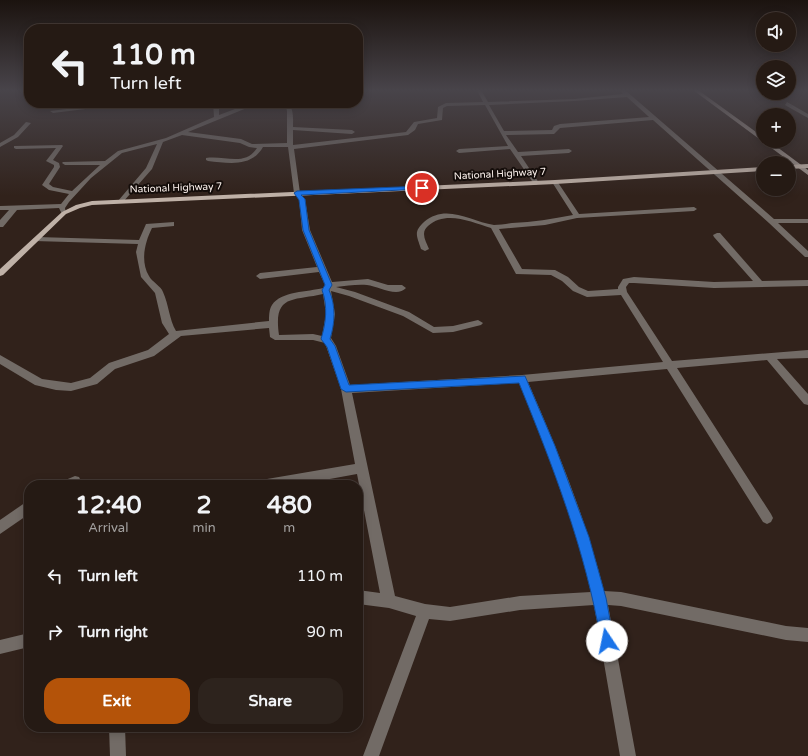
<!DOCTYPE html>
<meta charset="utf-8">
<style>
:root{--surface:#251a14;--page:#2d231d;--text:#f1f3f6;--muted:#a3a1a0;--line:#423834;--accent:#b45309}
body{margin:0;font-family:"Varela Round",sans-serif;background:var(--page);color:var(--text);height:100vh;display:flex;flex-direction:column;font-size:15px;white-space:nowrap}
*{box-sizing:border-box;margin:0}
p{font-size:13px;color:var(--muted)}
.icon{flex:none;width:22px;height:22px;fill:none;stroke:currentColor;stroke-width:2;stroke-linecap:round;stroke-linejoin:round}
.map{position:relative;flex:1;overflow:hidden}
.drawer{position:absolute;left:24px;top:480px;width:339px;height:252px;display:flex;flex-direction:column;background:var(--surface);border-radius:16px;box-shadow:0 2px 10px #0003,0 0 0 1px var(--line)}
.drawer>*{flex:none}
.top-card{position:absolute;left:24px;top:24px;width:339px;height:84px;border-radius:16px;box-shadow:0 2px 10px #0003,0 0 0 1px var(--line);background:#251a14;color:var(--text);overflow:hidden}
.tools{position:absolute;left:756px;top:12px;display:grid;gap:8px}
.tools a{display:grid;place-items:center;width:40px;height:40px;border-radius:50%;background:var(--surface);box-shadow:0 2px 10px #0003,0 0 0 1px var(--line);font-size:20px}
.pin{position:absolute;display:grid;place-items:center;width:34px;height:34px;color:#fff;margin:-17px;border:2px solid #fff;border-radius:50%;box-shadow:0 1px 4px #0007}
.me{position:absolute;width:44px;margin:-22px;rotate:349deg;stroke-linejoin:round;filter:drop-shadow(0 0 3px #0008)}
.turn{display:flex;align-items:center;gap:14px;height:84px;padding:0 20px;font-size:18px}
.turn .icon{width:52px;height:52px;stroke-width:2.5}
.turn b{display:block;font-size:28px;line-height:34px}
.eta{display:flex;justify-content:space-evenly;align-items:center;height:68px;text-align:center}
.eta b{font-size:24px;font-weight:800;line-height:28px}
.button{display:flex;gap:8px;margin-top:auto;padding:8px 20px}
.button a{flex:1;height:46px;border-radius:16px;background:var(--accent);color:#fff;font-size:16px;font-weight:800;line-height:46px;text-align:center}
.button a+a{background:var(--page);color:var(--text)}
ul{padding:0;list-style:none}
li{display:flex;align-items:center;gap:12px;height:56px;padding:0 20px}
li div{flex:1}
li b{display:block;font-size:15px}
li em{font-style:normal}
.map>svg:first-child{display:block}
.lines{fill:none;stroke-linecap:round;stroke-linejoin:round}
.minor{fill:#726b66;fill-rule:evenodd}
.secondary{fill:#9d928b;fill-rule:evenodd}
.primary{fill:#bfb1a7;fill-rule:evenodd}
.route{fill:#1a73e8;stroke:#114b97}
.labels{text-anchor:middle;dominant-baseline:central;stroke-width:4;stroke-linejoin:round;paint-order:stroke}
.far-street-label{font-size:10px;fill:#fdf3ee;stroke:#140d0a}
</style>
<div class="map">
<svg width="808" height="756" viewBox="0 0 808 756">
<rect width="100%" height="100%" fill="#31221b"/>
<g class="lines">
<g class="minor">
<polygon points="359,90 364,90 358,94"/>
<path d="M477,90H481L488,102L574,99L623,94L621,91L625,90L774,219H808V223H778L808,251V257H805L769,223L653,120L560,128L554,134L506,135L518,152L569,149L572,151L569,153L521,156L539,183L536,185L534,184L510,149L459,153L456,151L459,149L508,146L485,105L447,106L443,108L442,120L418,124L415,130L408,135L294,149L300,193L305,199L310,230L332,282L368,279L388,285H402L406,288C397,298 378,286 367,285C357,284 346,286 336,287L355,292L409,312L434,327L453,326L478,320L483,323L481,325L453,332L433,333L403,316L349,296L331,291L335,314L331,338L336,346L350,385L522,375L663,362L621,295L587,297L573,291L562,281L551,275L516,274L491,228C471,222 446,210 428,226C426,228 424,230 424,234C424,239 427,244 429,249L425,251L421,249C417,236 413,232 424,222C446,203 470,221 494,225C499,225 506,224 512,223C533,222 552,219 573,215L552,182L555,180L557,181L579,214L694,207L697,209L694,211L577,218L545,225L499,229L522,269L555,270L568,277L579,287L588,291L618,289V287L623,279L634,277L714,282L753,281L714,237L713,235L717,233H720L762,281L808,280V286L714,288L634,283H629L626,287L627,292L672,361L808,350V358L777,359L808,394V405L804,404L767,360L677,368L771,514L773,518L771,522L767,524L763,522L667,369L528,382C558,451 586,519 604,591L621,592L786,626L808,628V642L786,640L621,606L608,605L636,756H620L594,605L520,610L450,621L429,619L379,756H363L416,616L389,608L358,604V590L380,593L357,474L297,485H261L263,481L267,479L355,464L341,389L325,343L313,340H275L270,337L269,328L181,336L154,356L115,369L97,384L71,391L56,390L35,385L0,364V355L42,379L71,383L90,378L109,363L148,350L169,334L162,323L155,293L141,277L136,252L138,244L34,241L33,239L37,237L139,240L146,224L174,222V226L152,228C145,242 140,261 149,276C152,282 161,286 163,292C169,305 169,319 176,331L269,321C269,317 269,309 272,305C281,291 308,292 323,288L325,285L319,272L260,279L256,276L260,273L317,267L302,230L299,199L294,193L288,147H263C251,168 228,163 208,161L206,160V158C224,155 245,167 257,148L249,147L240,143L182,135L163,142L152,169L123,202L118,201L146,168L157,144L122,153L91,178L69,202L65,208L66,214H62L59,208L17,210L3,227H0V220L9,210H0V206L61,204L69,194L49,190L42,185L54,167V165L46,161L56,148L16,149L14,148V146L62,145L63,146L53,160L59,163L60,167L49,184L53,187L72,191L100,165H65L62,163L63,162L105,161L118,151L166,138L214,117L213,103H219V115L251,103H259L188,132L241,139L252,144L287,143V111L286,107L280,103C295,103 293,115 293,127L352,130L355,132L352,134L293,130V145L406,132L414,122L437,118L438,107L446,103L483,102ZM627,97L649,117L560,124L554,126L552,130L504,131L489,105L574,101ZM323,294L326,314L322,336L313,334L279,335C273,294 293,301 323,294ZM519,383C547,451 574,520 591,592L520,596L450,607L425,604L395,596L352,393Z"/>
<polygon points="787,102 808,114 808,118 785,105"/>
<polygon points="116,103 134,103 53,113 50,111"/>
<polygon points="26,122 31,123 18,137 0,147 0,143 14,135"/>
<polygon points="75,476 79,477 81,481 79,485 61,485 63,481"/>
<polygon points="29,500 29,514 0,534 0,520"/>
<polygon points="29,633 29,647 0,654 0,640"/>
<polygon points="109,727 125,727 126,756 110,756"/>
</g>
<polygon class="secondary" points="693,90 698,90 763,137 763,141 769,141 808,170 808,175"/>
<g class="primary">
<polygon points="808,164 808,168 789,169 789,165"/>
<polygon points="763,167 763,171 555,184 92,205 80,208 66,214 3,275 0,276 0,269 62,212 76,205 92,201 555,180"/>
</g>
</g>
<linearGradient id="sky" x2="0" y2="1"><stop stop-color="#1b130f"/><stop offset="0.46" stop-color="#48444a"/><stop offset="1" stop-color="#48444a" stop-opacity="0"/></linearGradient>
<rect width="808" height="196" fill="url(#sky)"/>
<path class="route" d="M424,186L425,188L422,189L301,195L305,199L309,230L332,285L329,290C336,306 335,323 330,339L335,346L349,385L525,376L555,446L589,537L606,598L614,641L612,646L607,648L603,646L601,641C585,549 554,469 519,383L346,392L341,389L327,347L321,339C326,323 328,306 322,290L325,285L303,230L299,200L294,193L297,191Z"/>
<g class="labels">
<g class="far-street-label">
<text transform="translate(500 174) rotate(-3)">National Highway 7</text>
<text transform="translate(176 188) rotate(-2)">National Highway 7</text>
</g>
</g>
</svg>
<div class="tools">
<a><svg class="icon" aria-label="sound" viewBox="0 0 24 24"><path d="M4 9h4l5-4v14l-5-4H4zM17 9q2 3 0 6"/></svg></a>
<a><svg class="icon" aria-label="layers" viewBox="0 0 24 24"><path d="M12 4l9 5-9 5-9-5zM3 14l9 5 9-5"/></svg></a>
<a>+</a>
<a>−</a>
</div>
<div class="pin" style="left:422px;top:188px;background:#d93025"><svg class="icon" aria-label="arrive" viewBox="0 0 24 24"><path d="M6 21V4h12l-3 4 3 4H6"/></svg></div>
<svg class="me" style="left:607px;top:641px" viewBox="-20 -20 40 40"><circle r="19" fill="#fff"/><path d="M0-13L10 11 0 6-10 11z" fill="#1a73e8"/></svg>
<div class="top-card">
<div class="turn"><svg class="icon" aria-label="left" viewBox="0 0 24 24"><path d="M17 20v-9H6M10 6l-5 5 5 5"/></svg><div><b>110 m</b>Turn left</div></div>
</div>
<section class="drawer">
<div class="eta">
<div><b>12:40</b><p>Arrival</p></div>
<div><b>2</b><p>min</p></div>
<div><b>480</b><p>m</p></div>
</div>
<ul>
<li><svg class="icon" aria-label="left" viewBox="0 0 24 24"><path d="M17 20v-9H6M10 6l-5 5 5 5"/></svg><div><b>Turn left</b></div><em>110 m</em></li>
<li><svg class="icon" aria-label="right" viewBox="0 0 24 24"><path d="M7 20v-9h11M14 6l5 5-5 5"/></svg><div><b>Turn right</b></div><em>90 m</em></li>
</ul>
<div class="button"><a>Exit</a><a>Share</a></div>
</section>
</div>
